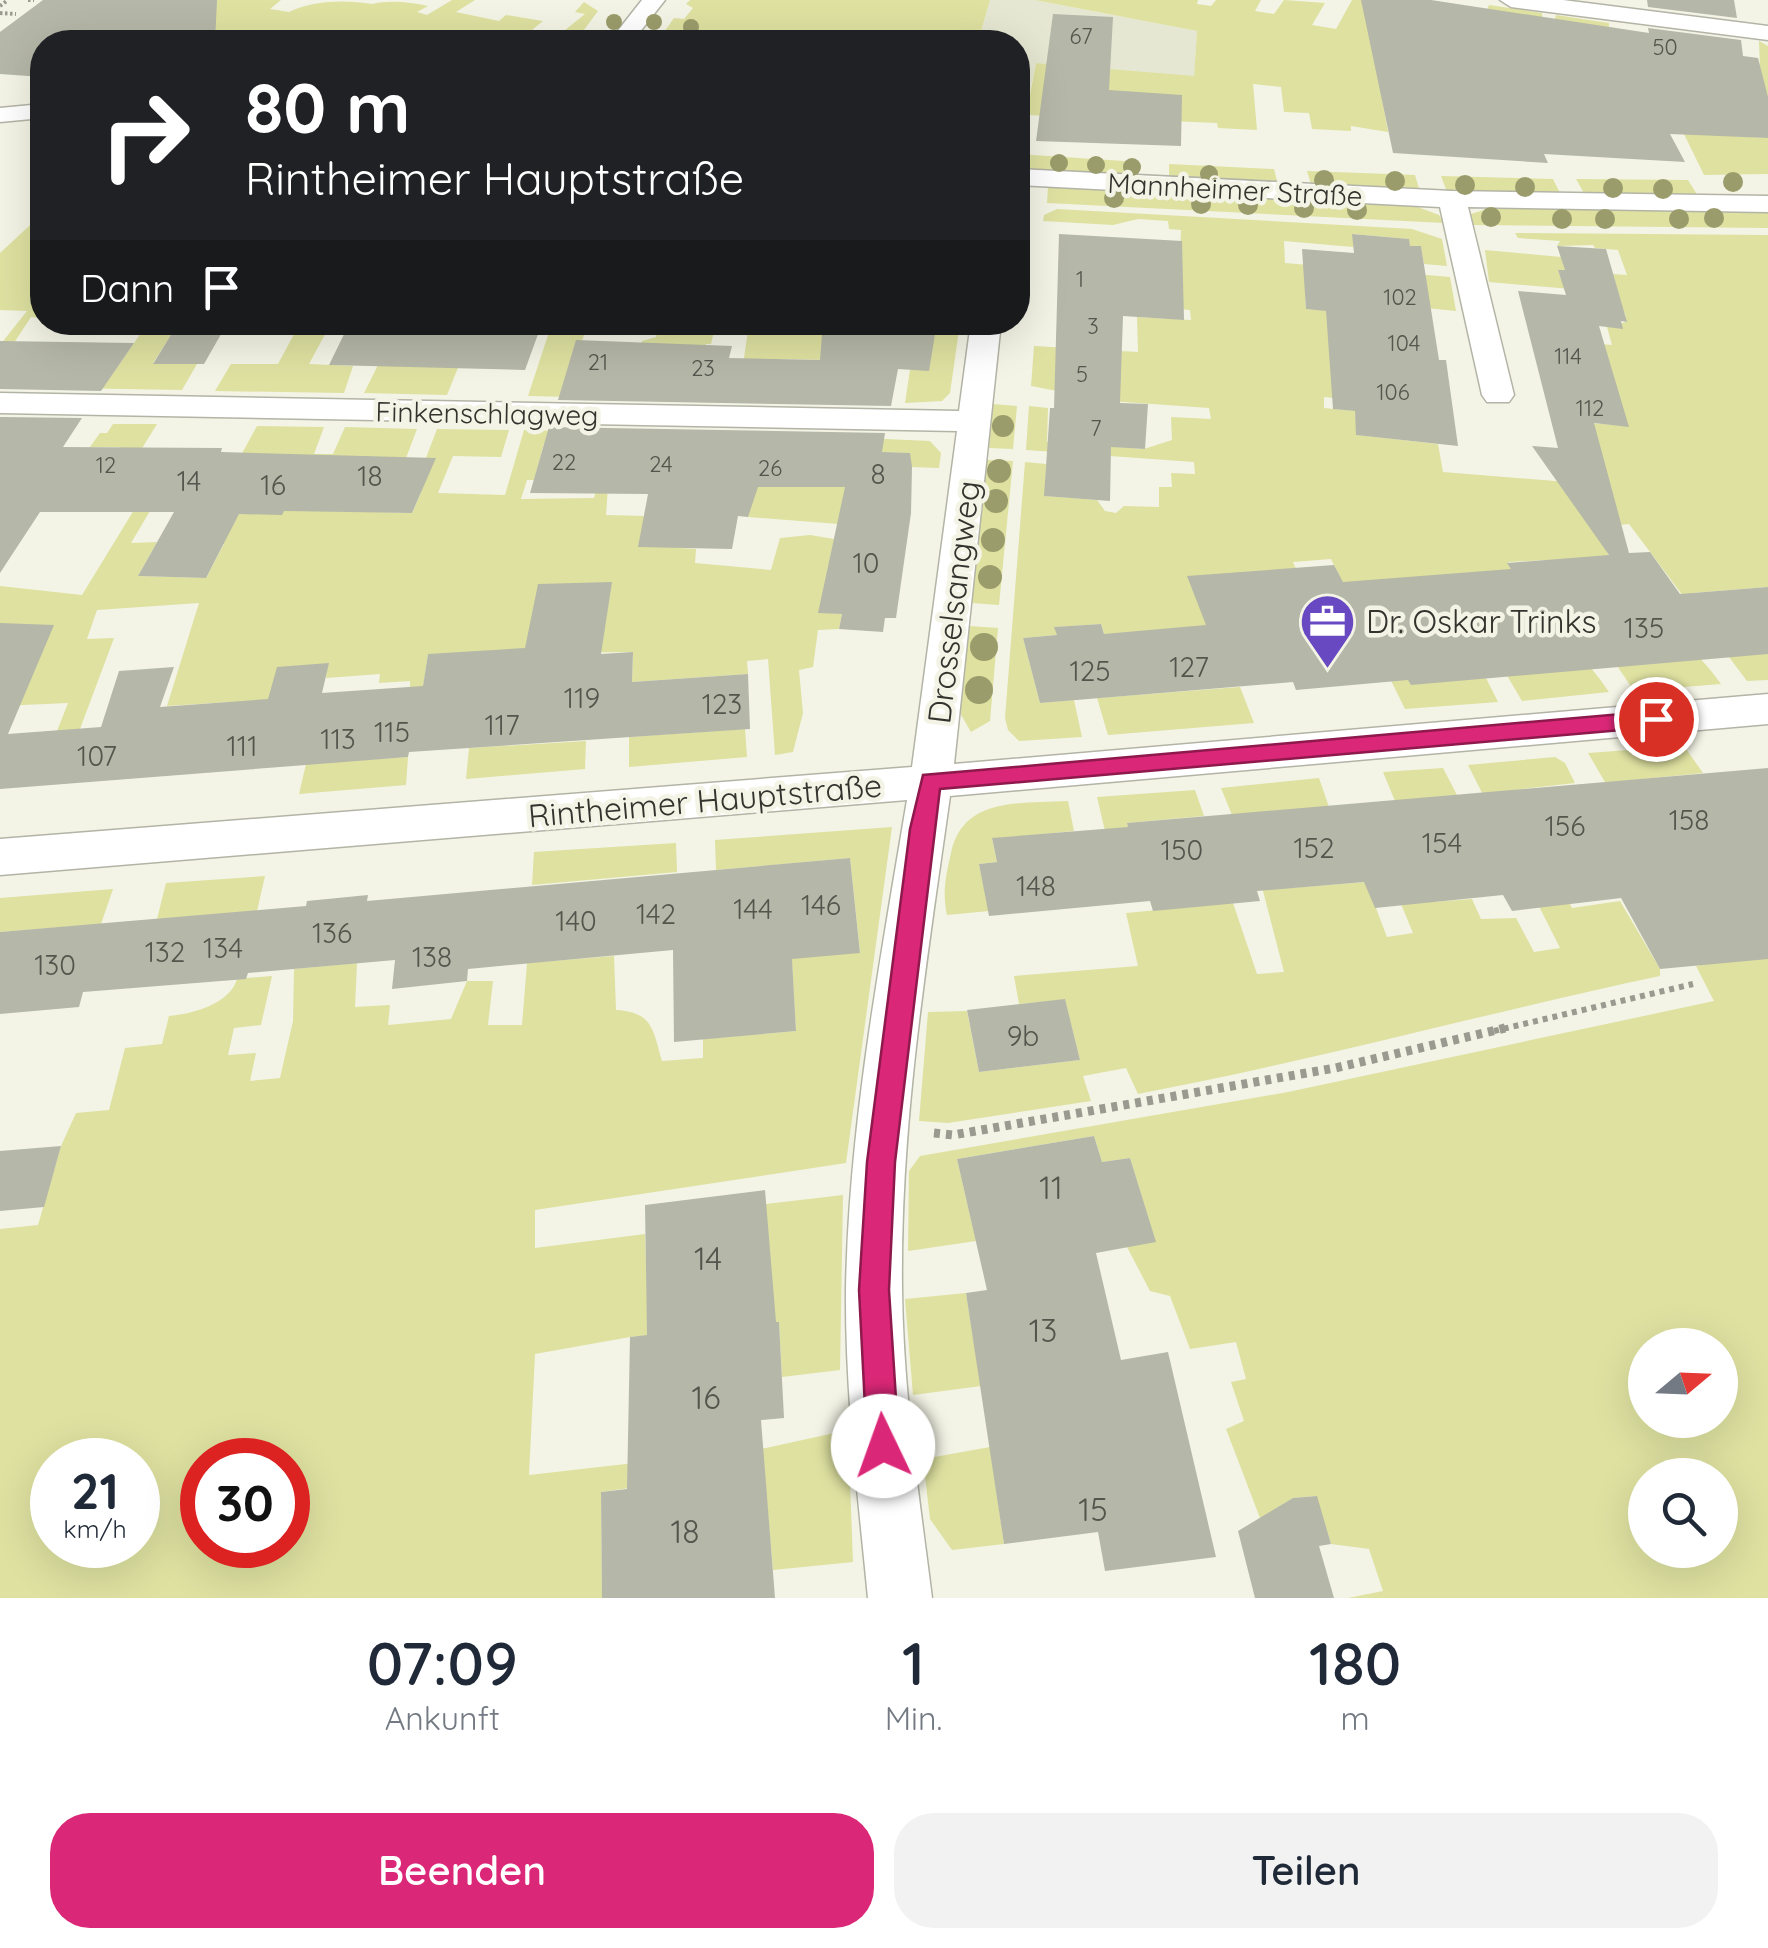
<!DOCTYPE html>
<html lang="de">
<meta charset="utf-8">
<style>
:root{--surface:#fff;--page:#f2f2f3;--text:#1f2937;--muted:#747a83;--accent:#db2777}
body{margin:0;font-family:Quicksand,sans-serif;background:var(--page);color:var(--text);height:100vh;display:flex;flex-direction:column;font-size:38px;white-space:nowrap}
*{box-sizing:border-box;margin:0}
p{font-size:32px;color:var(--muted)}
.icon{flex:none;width:55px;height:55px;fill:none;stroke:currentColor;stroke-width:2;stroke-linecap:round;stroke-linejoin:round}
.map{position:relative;height:1598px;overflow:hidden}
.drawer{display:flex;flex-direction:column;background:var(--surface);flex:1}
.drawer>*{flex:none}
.banner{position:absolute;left:30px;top:30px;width:1000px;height:305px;border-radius:40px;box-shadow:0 10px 40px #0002;background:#202124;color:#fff;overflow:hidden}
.needle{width:65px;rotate:71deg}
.tools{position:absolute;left:1628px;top:1328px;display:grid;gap:20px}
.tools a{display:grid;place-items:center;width:110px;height:110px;border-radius:50%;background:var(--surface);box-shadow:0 10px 40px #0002;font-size:50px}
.speed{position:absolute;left:30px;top:1438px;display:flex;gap:20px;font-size:50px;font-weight:700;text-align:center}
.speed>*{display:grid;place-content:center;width:130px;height:130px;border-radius:50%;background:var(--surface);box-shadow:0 10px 40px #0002;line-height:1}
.speed small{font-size:25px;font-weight:400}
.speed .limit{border:15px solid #d22;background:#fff;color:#111}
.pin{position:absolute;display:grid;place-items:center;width:85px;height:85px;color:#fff;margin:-42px;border:5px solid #fff;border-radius:50%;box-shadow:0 2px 10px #0007}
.me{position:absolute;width:110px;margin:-55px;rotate:357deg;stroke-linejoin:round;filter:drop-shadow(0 0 8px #0008)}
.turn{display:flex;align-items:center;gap:35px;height:210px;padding:0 50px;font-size:45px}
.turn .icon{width:130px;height:130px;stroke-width:2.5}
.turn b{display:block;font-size:70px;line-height:85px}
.then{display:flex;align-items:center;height:95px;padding:0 50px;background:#0003;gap:20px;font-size:38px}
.eta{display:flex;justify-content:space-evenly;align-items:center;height:170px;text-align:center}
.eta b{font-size:60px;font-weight:600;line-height:70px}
.primary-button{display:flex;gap:20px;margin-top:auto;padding:20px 50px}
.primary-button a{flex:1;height:115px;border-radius:40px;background:var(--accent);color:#fff;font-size:40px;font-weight:600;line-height:115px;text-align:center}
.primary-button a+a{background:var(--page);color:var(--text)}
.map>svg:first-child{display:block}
.built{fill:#e6e7d2}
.green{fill:#dee1a0;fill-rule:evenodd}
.building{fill:#b5b7a8}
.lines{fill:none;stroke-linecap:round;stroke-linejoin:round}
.street-casing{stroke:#b3b4a6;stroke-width:3}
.path-far2{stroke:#9a9a90;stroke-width:4;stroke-dasharray:2.5 2.5;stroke-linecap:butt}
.path-far1{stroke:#9a9a90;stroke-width:6;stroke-dasharray:5 5;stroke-linecap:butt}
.path{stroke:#9a9a90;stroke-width:9;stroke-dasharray:6 6;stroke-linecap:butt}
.street{fill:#fff;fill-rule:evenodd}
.tree{fill:#9b9c6b}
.route{fill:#db2777;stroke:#8e194d;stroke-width:2.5}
.labels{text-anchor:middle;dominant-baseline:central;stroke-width:9;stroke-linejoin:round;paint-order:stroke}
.far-number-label{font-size:22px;fill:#54554d}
.far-street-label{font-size:28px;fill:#34342f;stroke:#f3f4e5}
.number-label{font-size:28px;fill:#54554d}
.street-label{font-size:32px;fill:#34342f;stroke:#f3f4e5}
.poi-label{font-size:32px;fill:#34342f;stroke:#f3f4e5;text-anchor:start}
.near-number-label{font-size:32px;fill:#54554d}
</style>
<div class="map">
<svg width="1768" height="1598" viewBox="0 0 1768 1598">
<rect width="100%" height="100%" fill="#f3f4e5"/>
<polygon class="built" points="990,0 1035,0 1197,31 1194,77 1036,63 1018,147 1018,42 978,42"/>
<g class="green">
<path d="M172,0H281L270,9L289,12C315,0 347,0 372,4C389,0 410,2 428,6L417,12L427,15L452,0H475L456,12L499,21L506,15L543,21L532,30L559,35L585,14L575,12L584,2L598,11L575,42H144L148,39L100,35L90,42L32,41Z"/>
<polygon points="690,0 990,0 978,42 657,42 674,18 684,19 693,8 686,4"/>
<polygon points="1035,0 1198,0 1197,4 1211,6 1216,0 1261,0 1255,11 1274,14 1284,0 1325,3 1312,25 1336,29 1352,0 1370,0 1471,47 1489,5 1542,13 1545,53 1556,15 1609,23 1609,27 1760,68 1759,41 1768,46 1768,102 1715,135 1768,138 1768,174 1704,175 1684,134 1382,99 1388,132 1351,126 1351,131 1312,129 1309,113 1284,112 1281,87 1253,84 1257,130 1218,128 1217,123 1026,115 1036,63 1194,76 1197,31"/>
<polygon points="1018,154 1139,162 1138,177 1018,170"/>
<polygon points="1169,164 1274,169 1278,185 1169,179"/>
<polygon points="1307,171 1415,175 1420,192 1312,187"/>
<polygon points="1441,176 1553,179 1561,195 1447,192"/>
<polygon points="1576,179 1688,180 1698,196 1585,195"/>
<polygon points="1048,186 1415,206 1439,215 1444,223 1047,203"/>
<polygon points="1490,208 1768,211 1768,228 1470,225 1471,214"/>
<path d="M1057,209L1412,229L1442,239L1447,266L1424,264L1421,247L1410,246L1408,239L1353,234V247L1284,241L1285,263L1450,277L1456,311L1305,296L1306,309L1333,311L1354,400L1324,397V408L1355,411L1357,435L1438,444L1443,472L1568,482L1590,423L1628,426L1600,344L1612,345L1607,327L1626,322L1625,313L1602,311L1595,291L1489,282L1485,250L1561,257L1565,270H1558L1561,279L1598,281L1596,273L1627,275L1618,250L1595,248L1593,245L1557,246L1560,241L1518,238L1515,233L1768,235V587L1692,593L1768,654V680L1747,681L1629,524L1600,527C1600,574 1693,641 1721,684L1634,691L1546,560L1508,562C1529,612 1580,647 1609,692L1522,701L1447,574L1381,625L1411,684L1486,678L1498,702L1405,709L1331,559L1293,562L1312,605L1221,638C1173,619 1155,631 1108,647L1101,624L1055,627L1057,635L1023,638L1040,703L1074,700L1082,737L1019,741L1008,730L1005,718L1025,462L1046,464L1045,496L1097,500L1105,511L1116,513L1124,506L1159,507V487H1172L1171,473L1195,474L1194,462L1026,450L1029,406L1048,408L1047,442L1144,449L1172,440L1171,417L1211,419L1209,408L1110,401L1031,386L1034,346L1138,352L1137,317L1191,320L1190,310L1178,309L1181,230L1169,229L1168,221L1138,219L1113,225L1043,221L1044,215Z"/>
<polygon points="42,214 42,318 31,317 0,364 0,345 27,311 0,310 0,253"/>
<polygon points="148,323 179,323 153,363 197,364 182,390 66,388 111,376"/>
<polygon points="300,323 350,323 348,327 329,327 309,364 353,366 344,393 215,391 231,364 278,364"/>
<polygon points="399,323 476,323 447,395 364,393"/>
<polygon points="552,323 639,323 638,326 611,326 608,335 584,335 569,383 611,398 528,396"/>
<polygon points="659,323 716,323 711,344 706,344 705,352 628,398 642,341 656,337"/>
<polygon points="749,323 960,323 950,393 942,401 905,403 910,370 936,329 883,325 829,360 780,359 738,400"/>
<polygon points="993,404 1017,406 1013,449 989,448"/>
<polygon points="113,424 157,424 139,453 117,447 90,447 100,433 107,433"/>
<polygon points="257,426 324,427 314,454 333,454 345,427 417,429 406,458 332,511 412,513 421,493 413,492 437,429 509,430 501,457 453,456 438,493 505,495 524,430 597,432 544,444 534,480 527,480 521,499 594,498 612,432 606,515 644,516 679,548 696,549 695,563 771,570 780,538 810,535 834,539 819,612 842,614 839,629 818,630 813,667 799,670 803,713 793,752 775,755 768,659 747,661 748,674 632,682 633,652 428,654 423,687 410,688 410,681 379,683 380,674 326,678 328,663 263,719 230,702 167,706 199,603 97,610 87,639 114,638 80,729 57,731 68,703 0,706 0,586 82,595 134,510 150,511 131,543 157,542 138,576 206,578 224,544 193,543"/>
<polygon points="818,436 930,441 941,453 939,468 910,467 910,453 854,452 864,526 748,517 754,487"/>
<polygon points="987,460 1013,461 999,605 972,603"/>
<polygon points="969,626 998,628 990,721 971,732 960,713"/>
<polygon points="1240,687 1254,723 1108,735 1097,698"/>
<polygon points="745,729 747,757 629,767 629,737"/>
<polygon points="586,741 585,769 466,779 469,748"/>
<path d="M1684,746L1703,773L1622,781L1768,914V1598H1348L1383,1591L1369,1549L1331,1544L1316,1496L1293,1498L1260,1518L1226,1429L1244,1421L1231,1382L1246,1379L1236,1342L1190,1349L1170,1296L1150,1291L1127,1247L1155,1241L1130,1158L1102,1162L1094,1136L957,1159L976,1241L908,1251L909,1171L920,1156L1288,1092L1714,1001L1696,966L1711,963L1588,753ZM1645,1345H1720V1420H1645ZM1645,1475H1720V1550H1645Z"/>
<polygon points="408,757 406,785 299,794 306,764"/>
<path d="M1555,757L1565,763L1575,783L1505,791L1552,867L1572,908L1620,901L1660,969V976C1485,1013 1313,1061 1138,1094L1126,1068L1083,1076L1091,1101L948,1123L919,1121L928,1012L967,1011L979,1072L1080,1060L1065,1000L1019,1004L1014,976L1138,966L1126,913L1233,903L1257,974L1284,972L1263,891L1221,788L1319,778L1329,807L1263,812L1290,888L1366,882L1387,937L1413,933L1365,817L1392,815L1432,902L1472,899L1481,919L1516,918L1534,952L1560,948L1468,765Z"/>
<polygon points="1443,768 1457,795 1395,801 1383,772"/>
<polygon points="1195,790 1204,816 1127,823 1140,866 1105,831 1097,797"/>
<path d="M1068,801L1074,831L992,839L997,862L979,864L989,911L947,915C942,892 946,875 951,853C963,796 1021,804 1068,801Z"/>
<path d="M892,827L846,1163L535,1210V1248L645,1234L647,1297L766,1204L843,1195L840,1370L782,1377L779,1322L630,1337L535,1354L529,1475L766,1448L848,1430L853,1562L773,1570L764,1469L601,1492L602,1598H0V1229L38,1225L61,1146L76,1113L109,1110L125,1048L162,1044L169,1016C192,1014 230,1004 237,979L272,976L261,1025L234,1028L228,1055L256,1053L250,1081L280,1078L293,1021L294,969L357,963L355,1007L390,1005L388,1025L451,1019L467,981H493L488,1025H522L527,963L614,956L616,1010C653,1012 653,1030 662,1061L703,1058V1039L796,1031L791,947L860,952L850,858L716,870L715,840ZM52,1460H138V1545H52ZM202,1460H288V1545H202Z"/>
<polygon points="676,843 677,872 532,885 534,852"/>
<polygon points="265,876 257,911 157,919 166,883"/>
<polygon points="113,889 101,924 0,932 0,898"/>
<polygon points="966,1293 981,1386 913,1395 905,1299"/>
<polygon points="990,1447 1004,1544 952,1550 930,1519 923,1459"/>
</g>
<g class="building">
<polygon points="43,0 217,0 215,42 42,42 42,77 0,74 0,32"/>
<polygon points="1361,0 1431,0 1649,33 1648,28 1741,40 1743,56 1758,58 1768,97 1768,138 1670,134 1685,162 1544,154 1548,163 1393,153"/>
<polygon points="1647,0 1734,0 1737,18 1648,7"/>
<polygon points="1053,14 1113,17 1109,90 1182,95 1181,146 1036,141"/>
<polygon points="1059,234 1182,241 1184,320 1123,316 1120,403 1148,404 1145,449 1111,447 1110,501 1044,496 1050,408 1054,408"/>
<polygon points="1352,234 1409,239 1410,246 1421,246 1439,360 1446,360 1458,446 1356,435 1355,411 1333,409 1326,311 1306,309 1302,249 1354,253"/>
<polygon points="1557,246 1606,249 1627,322 1621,321 1623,329 1599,326 1629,427 1594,423 1629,553 1650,552 1680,594 1768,587 1768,654 1411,685 1408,680 1296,690 1293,682 1040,703 1023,638 1057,635 1054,627 1101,624 1104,634 1206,625 1187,576 1334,565 1343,582 1511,569 1507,563 1609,555 1532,446 1558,448 1518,291 1566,295 1558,270 1565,270"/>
<polygon points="179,322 228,322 204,364 153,364"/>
<polygon points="350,322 440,322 541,326 525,370 329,365"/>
<polygon points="823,322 936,328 929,371 898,369 891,406 558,400 576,340 732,346 729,358 820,360"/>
<polygon points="0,341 134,343 101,391 0,389"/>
<polygon points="0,417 82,418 63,447 222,448 221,452 436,458 412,513 284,511 282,515 239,514 206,578 138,576 174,512 40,512 0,573"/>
<polygon points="549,427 885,433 882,452 910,453 912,467 911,513 896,618 885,618 883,632 839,629 842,614 818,613 845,487 758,487 748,517 738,516 732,549 638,547 648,494 530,493"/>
<polygon points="612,582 601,654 633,652 632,682 748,674 750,729 409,752 408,757 0,789 0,623 54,625 8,734 101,727 119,671 174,667 160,707 268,699 277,667 329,663 322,693 423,686 428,654 525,648 538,584"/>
<polygon points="1768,768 1768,959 1660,969 1621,898 1512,911 1503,895 1375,908 1364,882 1257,891 1260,901 1153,911 1150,901 989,916 979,864 997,862 992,838 1128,827 1127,823"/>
<polygon points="850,858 860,953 792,959 796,1031 674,1042 673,950 468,969 467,981 392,989 395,960 248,973 246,979 83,992 79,1007 0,1014 0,932 306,906 307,901 368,895 367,901"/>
<polygon points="1065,999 1080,1060 979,1072 967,1010"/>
<polygon points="1094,1136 1102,1162 1130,1158 1156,1242 1096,1253 1121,1360 1168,1352 1216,1557 1105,1571 1098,1532 1004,1544 966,1293 987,1290 957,1159"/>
<polygon points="61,1146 44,1207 0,1211 0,1151"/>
<polygon points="765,1190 776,1322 779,1322 784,1418 761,1420 775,1598 602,1598 601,1492 627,1489 630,1337 647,1335 645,1205"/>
<polygon points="1317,1496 1331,1544 1319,1546 1334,1598 1255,1598 1238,1531 1293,1498"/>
</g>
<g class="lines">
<defs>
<g id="street">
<polygon points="642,0 665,0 632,42 609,42"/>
<polygon points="1500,0 1563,0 1768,26 1768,40 1511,7"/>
<polygon points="42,104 42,118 0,122 0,108"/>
<polygon points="1018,169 1452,191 1768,196 1768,212 1468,207 1514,395 1509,402 1487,402 1482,395 1440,207 1018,185"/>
<path d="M971,322H1001L954,764L1768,694V724L950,796C927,959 900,1123 902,1288C903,1392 919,1495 932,1598H868C858,1495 845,1392 846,1288C849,1124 880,962 907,800L0,875V839L912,767L957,431L0,413V393L959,411Z"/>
</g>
</defs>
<use href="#street" class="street-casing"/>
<g class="path-far2">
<polyline points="28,0 34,0"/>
<polyline points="0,6 8,0"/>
<polyline points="0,13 16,14"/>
</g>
<polyline class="path-far1" points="1494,1031 1693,984"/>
<polyline class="path" points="934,1133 953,1135 1335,1068 1505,1028"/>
<use href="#street" class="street"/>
</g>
<g class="tree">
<circle cx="614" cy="22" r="8"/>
<circle cx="654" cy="22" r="8"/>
<circle cx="691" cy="27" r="8"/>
<circle cx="1059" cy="163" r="9"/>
<circle cx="1096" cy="165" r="9"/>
<circle cx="1132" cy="167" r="9"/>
<circle cx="1209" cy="174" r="9"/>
<circle cx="1324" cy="180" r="10"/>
<circle cx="1395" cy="181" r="10"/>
<circle cx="1733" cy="182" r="10"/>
<circle cx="1465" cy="185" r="10"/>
<circle cx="1525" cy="187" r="10"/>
<circle cx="1613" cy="188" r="10"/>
<circle cx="1663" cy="189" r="10"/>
<circle cx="1114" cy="198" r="10"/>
<circle cx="1201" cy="204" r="10"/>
<circle cx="1248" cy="205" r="10"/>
<circle cx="1304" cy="208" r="10"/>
<circle cx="1357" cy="210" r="10"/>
<circle cx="1491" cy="217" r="10"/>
<circle cx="1714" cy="218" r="10"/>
<circle cx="1562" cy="219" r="10"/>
<circle cx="1605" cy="219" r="10"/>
<circle cx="1679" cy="219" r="10"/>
<circle cx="1003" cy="426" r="11"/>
<circle cx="999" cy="471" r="12"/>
<circle cx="996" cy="501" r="12"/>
<circle cx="993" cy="540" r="12"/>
<circle cx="990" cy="577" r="12"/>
<circle cx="984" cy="647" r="14"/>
<circle cx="979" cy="690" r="14"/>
</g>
<polygon class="route" points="1656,711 1667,719 1656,727 940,789 895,1162 889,1290 899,1446 894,1457 883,1462 872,1457 867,1446 859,1290 867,1162 910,829 923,775"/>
<defs>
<symbol id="office-pin" viewBox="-11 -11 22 30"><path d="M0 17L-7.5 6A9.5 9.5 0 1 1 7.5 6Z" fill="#6849c2" stroke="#f3f4e5"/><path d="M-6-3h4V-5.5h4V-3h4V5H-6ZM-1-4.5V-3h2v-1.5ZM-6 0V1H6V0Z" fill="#fff"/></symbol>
</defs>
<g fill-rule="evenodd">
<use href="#office-pin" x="1296" y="590" width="63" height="86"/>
</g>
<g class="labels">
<g class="far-number-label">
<text x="1081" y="36">67</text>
<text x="1665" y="47">50</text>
<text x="1080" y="279">1</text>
<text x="1400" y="297">102</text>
<text x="1093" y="326">3</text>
<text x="1404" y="343">104</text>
<text x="1568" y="356">114</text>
<text x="598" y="362">21</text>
<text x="703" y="368">23</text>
<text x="1082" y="374">5</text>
<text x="1393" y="392">106</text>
<text x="1590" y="408">112</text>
<text x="1096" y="428">7</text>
<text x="564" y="462">22</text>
<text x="661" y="464">24</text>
<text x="106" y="465">12</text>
<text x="770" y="468">26</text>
</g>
<g class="far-street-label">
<text transform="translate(1235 189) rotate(3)">Mannheimer Straße</text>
<text transform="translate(487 413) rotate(1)">Finkenschlagweg</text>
</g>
<g class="number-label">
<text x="878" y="473">8</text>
<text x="370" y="475">18</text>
<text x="189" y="480">14</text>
<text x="273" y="484">16</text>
<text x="866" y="562">10</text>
<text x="1644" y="627">135</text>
<text x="1189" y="666">127</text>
<text x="1090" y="670">125</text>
<text x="582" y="697">119</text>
<text x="722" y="703">123</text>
<text x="502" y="724">117</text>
<text x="392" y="731">115</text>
<text x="338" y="738">113</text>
<text x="242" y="745">111</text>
<text x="97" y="755">107</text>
<text x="1689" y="819">158</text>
<text x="1565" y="825">156</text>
<text x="1442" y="842">154</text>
<text x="1314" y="847">152</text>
<text x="1182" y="849">150</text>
<text x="1036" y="885">148</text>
<text x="821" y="904">146</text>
<text x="753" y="908">144</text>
<text x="656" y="913">142</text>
<text x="576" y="920">140</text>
<text x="332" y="932">136</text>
<text x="223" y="947">134</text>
<text x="165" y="951">132</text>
<text x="432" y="956">138</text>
<text x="55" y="964">130</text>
<text x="1023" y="1035">9b</text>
</g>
<g class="street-label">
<text transform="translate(953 602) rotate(-83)">Drosselsangweg</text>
<text transform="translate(705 800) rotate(-5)">Rintheimer Hauptstraße</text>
</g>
<g class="poi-label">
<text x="1366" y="621">Dr. Oskar Trinks</text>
</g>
<g class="near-number-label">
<text x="1051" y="1187">11</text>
<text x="708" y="1258">14</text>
<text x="1043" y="1330">13</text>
<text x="706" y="1397">16</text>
<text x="1093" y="1509">15</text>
<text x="685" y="1531">18</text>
</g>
</g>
</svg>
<div class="tools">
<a><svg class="needle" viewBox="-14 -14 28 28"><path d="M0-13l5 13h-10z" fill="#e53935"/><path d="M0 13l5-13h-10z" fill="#747a83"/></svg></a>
<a><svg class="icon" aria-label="search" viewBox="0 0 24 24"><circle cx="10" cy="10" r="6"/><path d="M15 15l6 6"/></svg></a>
</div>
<div class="speed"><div>21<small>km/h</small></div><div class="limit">30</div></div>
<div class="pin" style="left:1656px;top:719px;background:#d93025"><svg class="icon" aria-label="arrive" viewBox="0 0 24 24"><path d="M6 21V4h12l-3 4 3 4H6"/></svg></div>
<svg class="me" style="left:883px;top:1446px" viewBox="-20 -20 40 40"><circle r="19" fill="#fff"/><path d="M0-13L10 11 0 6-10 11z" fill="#db2777"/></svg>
<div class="banner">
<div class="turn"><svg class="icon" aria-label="right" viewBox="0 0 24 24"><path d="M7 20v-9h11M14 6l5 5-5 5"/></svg><div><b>80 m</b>Rintheimer Hauptstraße</div></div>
<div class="then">Dann<svg class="icon" aria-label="arrive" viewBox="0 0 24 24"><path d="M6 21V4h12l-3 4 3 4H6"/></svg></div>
</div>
</div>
<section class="drawer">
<div class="eta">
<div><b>07:09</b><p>Ankunft</p></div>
<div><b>1</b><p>Min.</p></div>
<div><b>180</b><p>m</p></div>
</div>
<div class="primary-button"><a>Beenden</a><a>Teilen</a></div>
</section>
